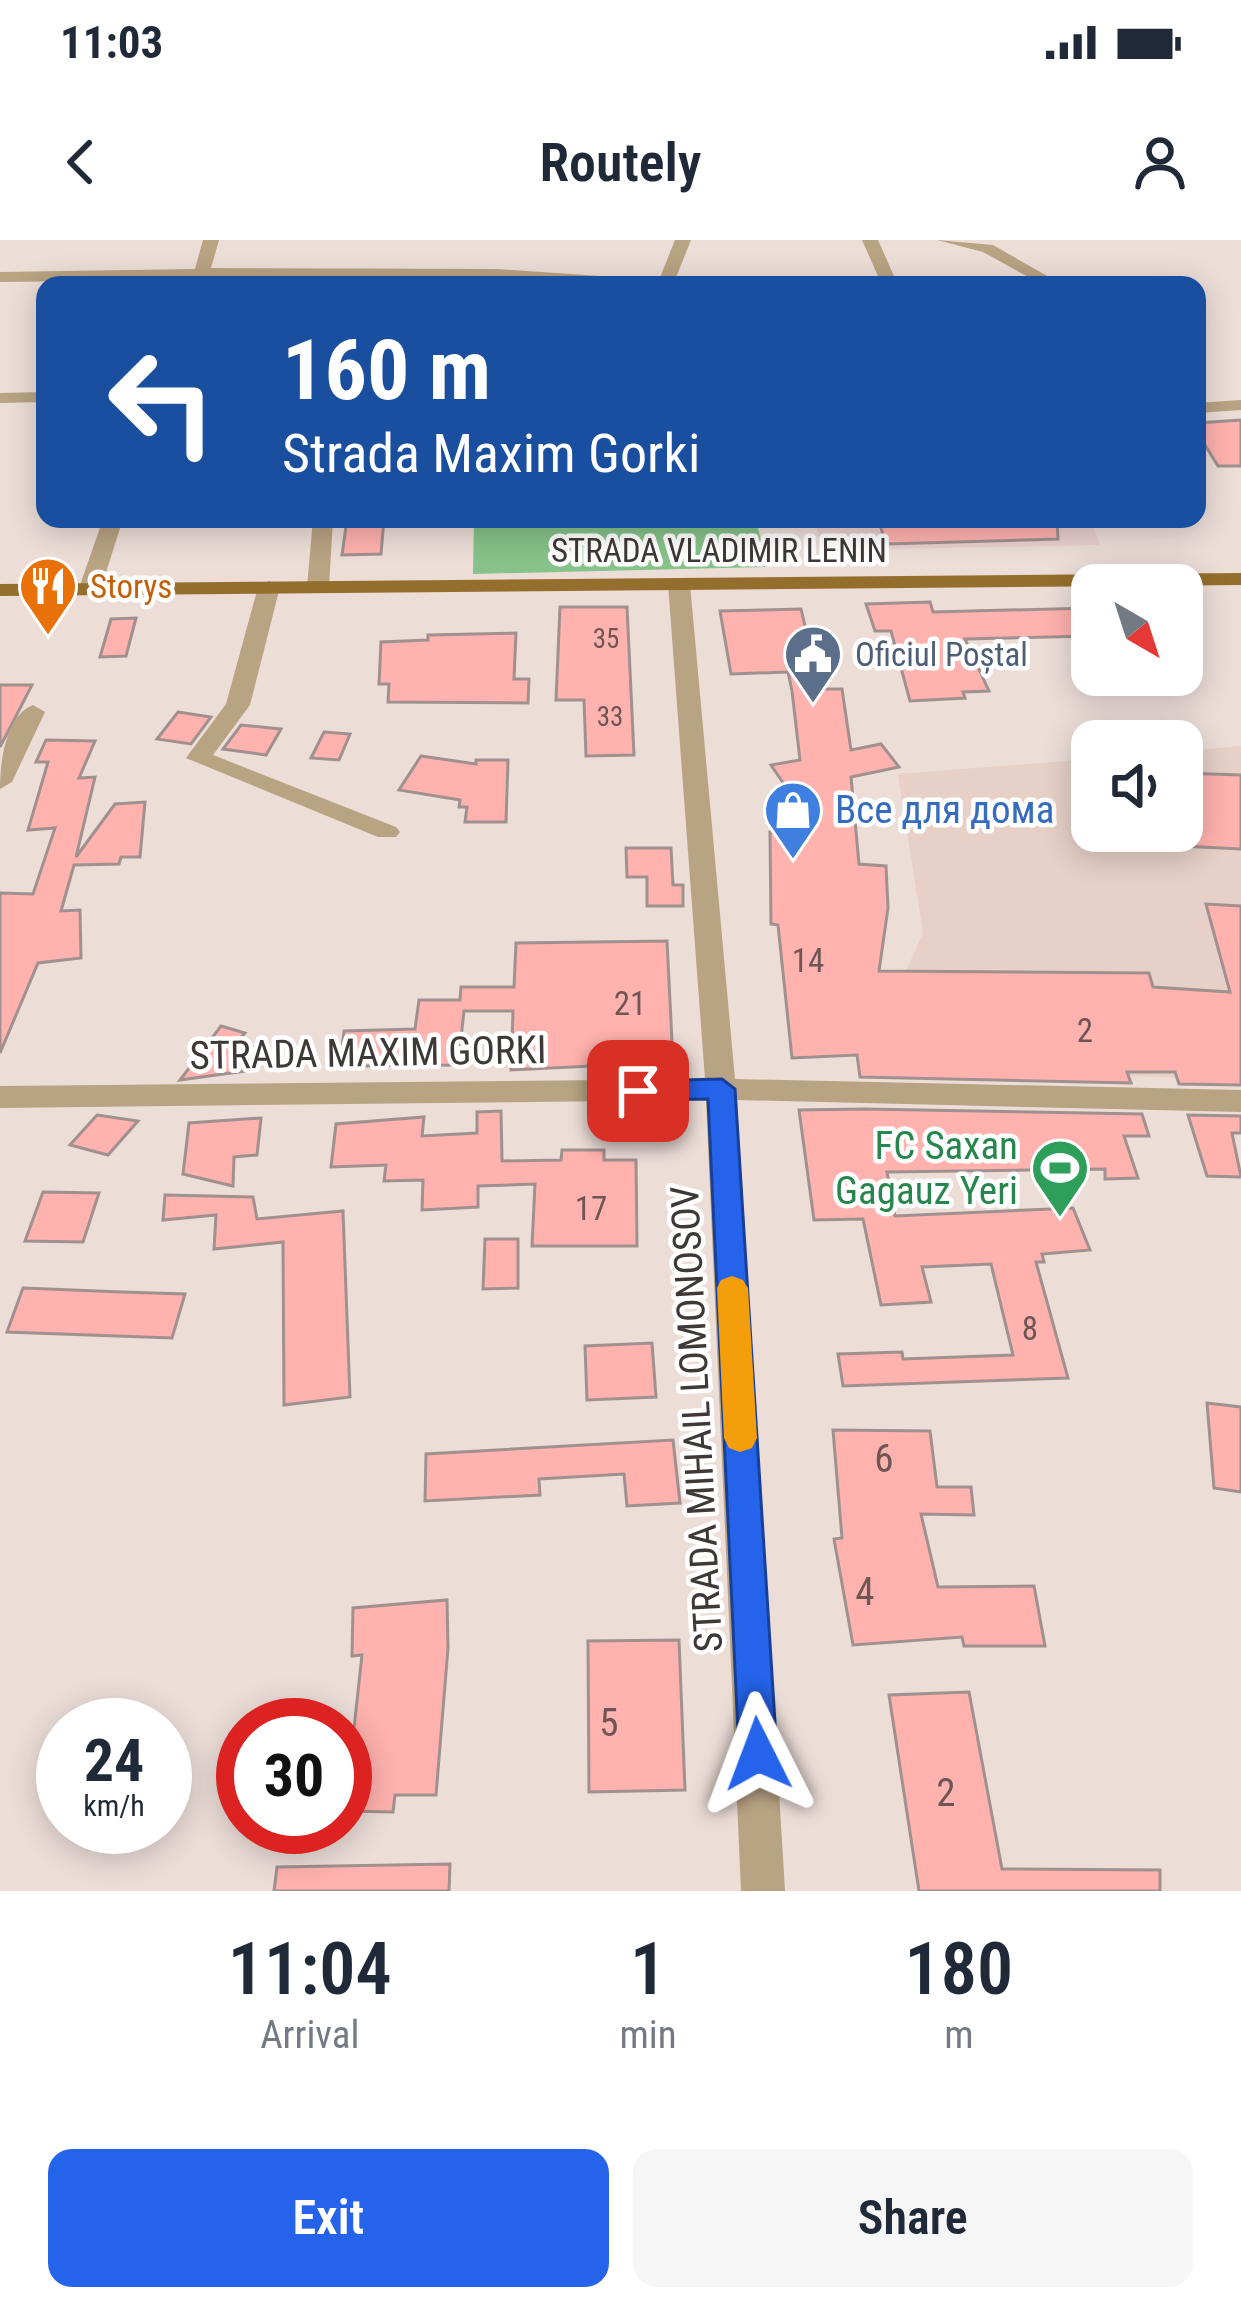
<!DOCTYPE html>
<meta charset="utf-8">
<style>
:root{--surface:#fff;--page:#f6f6f7;--text:#1f2937;--muted:#747a83;--accent:#2563eb}
body{margin:0;font-family:"Roboto Condensed",sans-serif;background:var(--page);color:var(--text);height:100vh;display:flex;flex-direction:column;font-size:45px;white-space:nowrap}
*{box-sizing:border-box;margin:0}
p{font-size:39px;color:var(--muted)}
.icon{flex:none;width:66px;height:66px;fill:none;stroke:currentColor;stroke-width:2;stroke-linecap:round;stroke-linejoin:round}
.map{position:relative;height:1651px;overflow:hidden}
.side{display:flex;flex-direction:column;background:var(--surface);flex:1}
.side>*{flex:none}
.guide{position:absolute;left:36px;top:36px;width:1170px;height:252px;border-radius:24px;box-shadow:0 6px 30px #0003;background:#1a4fa0;color:#fff;overflow:hidden}
.needle{width:78px;rotate:141deg}
.controls{position:absolute;left:1071px;top:324px;display:grid;gap:24px}
.controls a{display:grid;place-items:center;width:132px;height:132px;border-radius:24px;background:var(--surface);box-shadow:0 6px 30px #0003;font-size:60px}
.speed{position:absolute;left:36px;top:1458px;display:flex;gap:24px;font-size:60px;font-weight:700;text-align:center}
.speed>*{display:grid;place-content:center;width:156px;height:156px;border-radius:50%;background:var(--surface);box-shadow:0 6px 30px #0003;line-height:1}
.speed small{font-size:30px;font-weight:400}
.speed .limit{border:18px solid #d22;background:#fff;color:#111}
.pin{position:absolute;display:grid;place-items:center;width:102px;height:102px;color:#fff;margin:-51px;border-radius:24px;box-shadow:0 6px 18px #0006}
.me{position:absolute;width:132px;margin:-66px;rotate:357deg;stroke-linejoin:round;filter:drop-shadow(0 0 9px #0008)}
.turn{display:flex;align-items:center;gap:42px;height:252px;padding:0 48px;font-size:54px}
.turn .icon{width:156px;height:156px;stroke-width:2.5}
.turn b{display:block;font-size:84px;line-height:102px}
.eta{display:flex;justify-content:space-evenly;align-items:center;height:204px;text-align:center}
.eta b{font-size:72px;font-weight:600;line-height:84px}
.action{display:flex;gap:24px;margin-top:auto;padding:24px 48px}
.action a{flex:1;height:138px;border-radius:24px;background:var(--accent);color:#fff;font-size:48px;font-weight:600;line-height:138px;text-align:center}
.action a+a{background:var(--page);color:var(--text)}
.status{display:flex;justify-content:space-between;align-items:center;height:84px;padding:0 60px;background:var(--surface);direction:ltr}
.status svg{height:33px;fill:currentColor}
header{display:flex;justify-content:space-between;align-items:center;height:156px;padding:0 48px;background:var(--surface);font-size:54px;font-weight:600}
.map>svg:first-child{display:block}
.built{fill:#e6d0c7}
.education{fill:#eacfce}
.green{fill:#86c289}
.building{fill:#ffb2ae;stroke:#a09190;stroke-width:3}
.lines{fill:none;stroke-linecap:round;stroke-linejoin:round}
.minor{fill:#b8a383;fill-rule:evenodd}
.major{fill:#946e2c;fill-rule:evenodd}
.route{fill:#2563eb;stroke:#184099;stroke-width:3}
.slow{fill:#f59e0b}
.labels{text-anchor:middle;dominant-baseline:central;stroke-width:9;stroke-linejoin:round;paint-order:stroke}
.far-number-label{font-size:27px;fill:#6e5654}
.far-street-label{font-size:33px;fill:#3e3836;stroke:#fff}
.far-food-label{font-size:33px;fill:#c56008;stroke:#fff;text-anchor:start}
.far-service-label{font-size:33px;fill:#4e5e75;stroke:#fff;text-anchor:start}
.number-label{font-size:33px;fill:#6e5654}
.shop-label{font-size:39px;fill:#366cbe;stroke:#fff;text-anchor:start}
.street-label{font-size:39px;fill:#3e3836;stroke:#fff}
.leisure-label{font-size:39px;fill:#27864d;stroke:#fff;text-anchor:end}
.near-number-label{font-size:39px;fill:#6e5654}
</style>
<div class="status"><b>11:03</b><svg viewBox="0 0 49 12"><path d="M0 12V9h3v3zM5 12V6h3v6zM10 12V3h3v9zM15 12V0h3v12zM26 1h20v11H26zM47 4h2v5h-2z"/></svg></div>
<header><svg class="icon" aria-label="back" viewBox="0 0 24 24"><path d="M15 5l-7 7 7 7"/></svg>Routely<svg class="icon" aria-label="person" viewBox="0 0 24 24"><circle cx="12" cy="8" r="4"/><path d="M4 21q1-7 8-7t8 7"/></svg></header>
<div class="map">
<svg width="1241" height="1651" viewBox="0 0 1241 1651">
<rect width="100%" height="100%" fill="#ecddd7"/>
<polygon class="built" points="1241,506 1241,839 859,830 847,731 906,731 923,693 898,534 1092,519 1092,591 1182,591 1182,511"/>
<polygon class="education" points="814,279 1090,279 1100,305 880,309 862,300 820,301"/>
<polygon class="green" points="474,279 756,279 767,327 473,334"/>
<g class="building">
<polygon points="1241,180 1241,226 1218,226 1197,192 1197,183"/>
<polygon points="347,279 384,279 381,314 342,315"/>
<polygon points="878,279 1057,279 1058,299 886,304"/>
<polygon points="930,362 933,372 1092,368 1092,396 965,399 989,451 963,452 965,458 910,461 891,391 875,391 866,364"/>
<polygon points="560,367 627,367 634,515 586,516 584,460 556,460"/>
<polygon points="801,369 820,449 842,449 851,510 881,504 899,527 851,537 859,624 886,626 888,668 879,731 1149,733 1153,747 1230,752 1206,664 1241,666 1241,845 1179,844 1175,832 1127,832 1131,843 860,837 857,815 792,818 778,685 771,684 770,592 795,592 794,559 771,525 800,520 792,451 788,432 731,434 720,371"/>
<polygon points="136,378 126,416 100,417 111,379"/>
<polygon points="516,393 514,439 529,439 528,463 388,462 389,444 379,444 381,402 428,400 428,395"/>
<polygon points="0,445 32,445 0,507"/>
<polygon points="178,472 211,477 191,504 157,499"/>
<polygon points="241,485 281,489 266,515 223,509"/>
<polygon points="324,492 350,494 339,520 311,518"/>
<polygon points="46,500 95,501 79,538 95,537 76,617 115,564 145,562 140,617 121,617 119,624 74,625 61,671 80,670 81,718 38,723 0,813 0,653 33,654 55,588 28,590 48,522 36,522"/>
<polygon points="421,516 476,524 476,520 508,520 506,582 465,582 467,567 459,567 460,560 399,550"/>
<polygon points="1182,533 1241,535 1241,609 1182,606"/>
<polygon points="626,608 671,608 673,645 683,645 683,666 647,666 647,637 627,637"/>
<polygon points="667,701 673,822 511,830 513,771 464,771 458,825 365,826 365,816 341,817 344,791 415,789 419,760 460,760 461,747 514,747 516,703"/>
<polygon points="221,786 245,793 233,807 258,807 245,831 180,840"/>
<polygon points="864,869 1142,874 1149,896 1124,896 1138,938 1105,939 1105,929 887,932 895,976 1073,968 1090,1010 1042,1014 1044,1022 1036,1022 1068,1138 843,1146 838,1114 902,1112 903,1119 1013,1115 991,1024 922,1027 931,1062 881,1065 863,979 814,980 799,870"/>
<polygon points="501,871 502,921 561,920 562,910 604,910 604,920 636,920 637,1006 532,1006 535,944 478,946 478,967 422,970 423,940 384,941 386,925 331,927 336,884 424,877 422,896 477,893 477,872"/>
<polygon points="97,875 138,881 108,915 70,905"/>
<polygon points="1188,875 1241,876 1241,893 1232,893 1241,937 1207,936"/>
<polygon points="261,878 257,915 234,917 233,946 183,934 189,883"/>
<polygon points="43,952 99,953 83,1002 25,1001"/>
<polygon points="165,955 253,957 257,979 343,971 350,1157 284,1165 283,1002 214,1009 216,975 163,980"/>
<polygon points="485,999 518,999 518,1048 483,1049"/>
<polygon points="23,1048 122,1052 185,1054 172,1098 7,1092"/>
<polygon points="652,1103 656,1157 587,1160 585,1106"/>
<polygon points="1207,1163 1241,1167 1241,1252 1214,1248"/>
<polygon points="833,1190 930,1191 937,1247 971,1247 974,1275 921,1274 938,1347 1034,1346 1045,1406 964,1406 962,1397 853,1405 834,1299 842,1298"/>
<polygon points="673,1200 680,1263 627,1266 624,1234 539,1239 540,1255 425,1261 426,1214"/>
<polygon points="447,1360 448,1408 436,1555 395,1555 393,1572 345,1571 362,1415 352,1416 353,1368"/>
<polygon points="679,1400 685,1550 589,1552 588,1401"/>
<polygon points="969,1452 1002,1629 1160,1630 1160,1651 919,1651 889,1455"/>
<polygon points="450,1624 449,1651 274,1651 277,1627"/>
</g>
<g class="lines">
<g class="minor">
<polygon points="203,0 219,0 211,28 496,29 659,40 675,0 691,0 673,45 414,37 0,42 0,32 195,29"/>
<polygon points="862,0 878,0 898,45 882,45"/>
<polygon points="937,0 993,5 1063,45 1043,45 983,12"/>
<polygon points="45,152 45,162 0,163 0,153"/>
<polygon points="1241,160 1241,170 1197,173 1197,163"/>
<polygon points="103,279 123,279 101,348 90,354 79,348"/>
<polygon points="313,279 333,279 329,347 318,353 307,347"/>
<polygon points="679,338 690,344 735,839 1241,850 1241,872 737,860 785,1651 741,1651 706,860 0,868 0,846 705,839 668,344"/>
<polygon points="269,341 280,347 250,465 213,515 396,587 400,592 396,597 378,597 186,518 226,464 258,347"/>
<path d="M33,465L45,472L12,542L0,549C0,523 5,476 33,465Z"/>
</g>
<polygon class="major" points="1241,333 1241,345 0,356 0,344"/>
</g>
<polygon class="route" points="722,839 735,849 777,1514 771,1527 758,1532 744,1527 739,1514 708,859 638,860 624,851 638,841"/>
<polygon class="slow" points="732,1036 743,1040 748,1048 757,1198 752,1208 740,1212 729,1208 724,1198 717,1048 721,1040"/>
<defs>
<symbol id="restaurant-pin" viewBox="-11 -11 22 30"><path d="M0 17L-7.5 6A9.5 9.5 0 1 1 7.5 6Z" fill="#e8710a" stroke="#fff"/><path d="M-5-6h1v4h1v-4h1v4h1v-4h1v5L-1.5 .5V6h-2V.5L-5-1ZM5-6V6H3V1.5H1.5Q1.5-4 5-6Z" fill="#fff"/></symbol>
<symbol id="civic-pin" viewBox="-11 -11 22 30"><path d="M0 17L-7.5 6A9.5 9.5 0 1 1 7.5 6Z" fill="#5c6f8a" stroke="#fff"/><path d="M-.6-6.5H3V-4.5H.6V-3L4-1V1h2V6H-6V1h2V-1L-.6-3ZM-1.2 2.5V6h2.4V2.5Z" fill="#fff"/></symbol>
<symbol id="shop-pin" viewBox="-11 -11 22 30"><path d="M0 17L-7.5 6A9.5 9.5 0 1 1 7.5 6Z" fill="#3f7fe0" stroke="#fff"/><path d="M-5-2.5h2.3a2.7 3.5 0 0 1 5.4 0H5L5.5 6h-11ZM-1.5-2.5h3a1.5 2.3 0 0 0-3 0Z" fill="#fff"/></symbol>
<symbol id="stadium-pin" viewBox="-11 -11 22 30"><path d="M0 17L-7.5 6A9.5 9.5 0 1 1 7.5 6Z" fill="#2e9e5b" stroke="#fff"/><path d="M0-5a6.5 5 0 1 0 0 10a6.5 5 0 1 0 0-10ZM-3.5-1.8h7v3.6h-7Z" fill="#fff"/></symbol>
</defs>
<g fill-rule="evenodd">
<use href="#restaurant-pin" x="15" y="313" width="66" height="90"/>
<use href="#civic-pin" x="780" y="381" width="66" height="90"/>
<use href="#shop-pin" x="760" y="537" width="66" height="90"/>
<use href="#stadium-pin" x="1027" y="895" width="66" height="90"/>
</g>
<g class="labels">
<g class="far-number-label">
<text x="606" y="399">35</text>
<text x="610" y="477">33</text>
</g>
<g class="far-street-label">
<text x="719" y="310">STRADA VLADIMIR LENIN</text>
</g>
<g class="far-food-label">
<text x="90" y="346">Storys</text>
</g>
<g class="far-service-label">
<text x="855" y="414">Oficiul Poștal</text>
</g>
<g class="number-label">
<text x="808" y="720">14</text>
<text x="630" y="763">21</text>
<text x="1085" y="790">2</text>
<text x="591" y="968">17</text>
<text x="1030" y="1088">8</text>
</g>
<g class="shop-label">
<text x="835" y="570">Все для дома</text>
</g>
<g class="street-label">
<text transform="translate(368 813) rotate(-1)">STRADA MAXIM GORKI</text>
<text transform="translate(697 1179) rotate(-93)">STRADA MIHAIL LOMONOSOV</text>
</g>
<g class="leisure-label">
<text x="1018" y="906">FC Saxan<tspan x="1018" dy="45">Gagauz Yeri</tspan></text>
</g>
<g class="near-number-label">
<text x="884" y="1219">6</text>
<text x="865" y="1352">4</text>
<text x="609" y="1483">5</text>
<text x="946" y="1553">2</text>
</g>
</g>
</svg>
<div class="controls">
<a><svg class="needle" viewBox="-14 -14 28 28"><path d="M0-13l5 13h-10z" fill="#e53935"/><path d="M0 13l5-13h-10z" fill="#747a83"/></svg></a>
<a><svg class="icon" aria-label="sound" viewBox="0 0 24 24"><path d="M4 9h4l5-4v14l-5-4H4zM17 9q2 3 0 6"/></svg></a>
</div>
<div class="speed"><div>24<small>km/h</small></div><div class="limit">30</div></div>
<div class="pin" style="left:638px;top:851px;background:#d93025"><svg class="icon" aria-label="arrive" viewBox="0 0 24 24"><path d="M6 21V4h12l-3 4 3 4H6"/></svg></div>
<svg class="me" style="left:758px;top:1514px" viewBox="-20 -20 40 40"><path d="M0-17L14 15 0 8-14 15z" fill="#2563eb" stroke="#fff" stroke-width="4"/></svg>
<div class="guide">
<div class="turn"><svg class="icon" aria-label="left" viewBox="0 0 24 24"><path d="M17 20v-9H6M10 6l-5 5 5 5"/></svg><div><b>160 m</b>Strada Maxim Gorki</div></div>
</div>
</div>
<section class="side">
<div class="eta">
<div><b>11:04</b><p>Arrival</p></div>
<div><b>1</b><p>min</p></div>
<div><b>180</b><p>m</p></div>
</div>
<div class="action"><a>Exit</a><a>Share</a></div>
</section>
